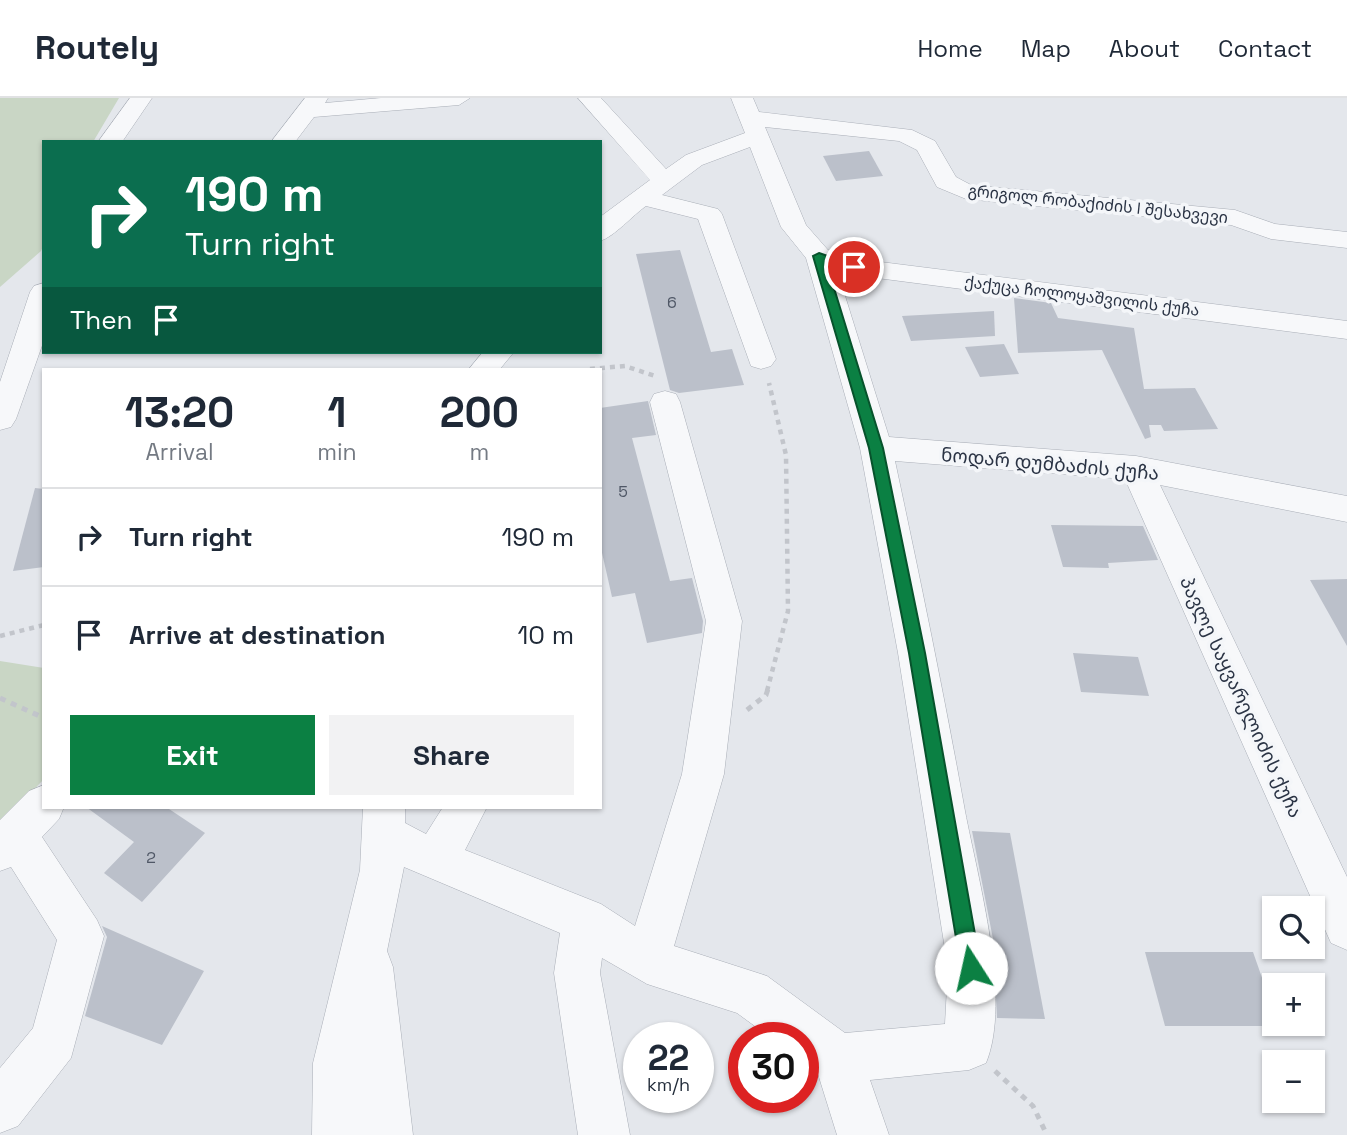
<!DOCTYPE html>
<meta charset="utf-8">
<style>
:root{--surface:#fff;--page:#f2f2f3;--text:#1f2937;--muted:#747a83;--line:#e0e1e3;--accent:#0b8043}
body{margin:0;font-family:"Space Grotesk","Noto Sans Georgian",sans-serif;background:var(--page);color:var(--text);height:100vh;display:flex;flex-direction:column;font-size:26px;white-space:nowrap}
*{box-sizing:border-box;margin:0}
p{font-size:23px;color:var(--muted)}
.icon{flex:none;width:38px;height:38px;fill:none;stroke:currentColor;stroke-width:2;stroke-linecap:round;stroke-linejoin:round}
.map{position:relative;flex:1;overflow:hidden}
.panel{position:absolute;left:42px;top:270px;width:560px;height:441px;display:flex;flex-direction:column;background:var(--surface);border-radius:0px;box-shadow:0 2px 5px #0004}
.panel>*{flex:none}
.hud{position:absolute;left:42px;top:42px;width:560px;height:214px;border-radius:0px;box-shadow:0 2px 5px #0004;background:#0b6e4f;color:#fff;overflow:hidden}
.tools{position:absolute;left:1262px;top:798px;display:grid;gap:14px}
.tools a{display:grid;place-items:center;width:63px;height:63px;border-radius:0px;background:var(--surface);box-shadow:0 2px 5px #0004;font-size:35px}
.speed{position:absolute;left:623px;top:924px;display:flex;gap:14px;font-size:35px;font-weight:700;text-align:center}
.speed>*{display:grid;place-content:center;width:91px;height:91px;border-radius:50%;background:var(--surface);box-shadow:0 2px 5px #0004;line-height:1}
.speed small{font-size:18px;font-weight:400}
.speed .limit{border:10px solid #d22;background:#fff;color:#111}
.pin{position:absolute;display:grid;place-items:center;width:60px;height:60px;color:#fff;margin:-30px;border:4px solid #fff;border-radius:50%;box-shadow:0 2px 7px #0007}
.me{position:absolute;width:77px;margin:-38px;rotate:350deg;stroke-linejoin:round;filter:drop-shadow(0 0 5px #0008)}
.turn{display:flex;align-items:center;gap:24px;height:147px;padding:0 28px;font-size:32px}
.turn .icon{width:91px;height:91px;stroke-width:2.5}
.turn b{display:block;font-size:49px;line-height:60px}
.then{display:flex;align-items:center;height:66px;padding:0 28px;background:#0003;gap:14px;font-size:26px}
.eta{display:flex;justify-content:space-evenly;align-items:center;height:119px;text-align:center}
.eta b{font-size:42px;font-weight:600;line-height:49px}
.action{display:flex;gap:14px;margin-top:auto;padding:14px 28px}
.action a{flex:1;height:80px;border-radius:0px;background:var(--accent);color:#fff;font-size:28px;font-weight:600;line-height:80px;text-align:center}
.action a+a{background:var(--page);color:var(--text)}
ul{padding:0;list-style:none}
li{display:flex;align-items:center;gap:21px;height:98px;padding:0 28px;border-top:2px solid var(--line)}
li div{flex:1}
li b{display:block;font-size:26px}
li em{font-style:normal}
header{display:flex;align-items:center;gap:42px;box-sizing:border-box;height:98px;padding:0 35px;background:var(--surface);border-bottom:2px solid var(--line)}
header strong{font-size:33px}
nav{display:flex;gap:38px;margin-inline-start:auto;font-size:24px}
.map>svg:first-child{display:block}
.green{fill:#c9d6c5}
.building{fill:#bbc0ca}
.lines{fill:none;stroke-linecap:round;stroke-linejoin:round}
.minor-casing{stroke:#a9aeb7;stroke-width:1}
.path-far1{stroke:#c2c5cb;stroke-width:4.5;stroke-dasharray:5 5;stroke-linecap:butt}
.path{stroke:#c2c5cb;stroke-width:5;stroke-dasharray:6 6;stroke-linecap:butt}
.minor{fill:#f7f8fa;fill-rule:evenodd}
.route{fill:#0b8043;stroke:#07532c;stroke-width:2}
.labels{text-anchor:middle;dominant-baseline:central;stroke-width:7;stroke-linejoin:round;paint-order:stroke}
.far-street-label{font-size:16px;fill:#2b3445;stroke:#f4f6f9}
.number-label{font-size:16px;fill:#4f5766}
.street-label{font-size:19px;fill:#2b3445;stroke:#f4f6f9}
</style>
<header>
<strong>Routely</strong>
<nav><a>Home</a><a>Map</a><a>About</a><a>Contact</a></nav>
</header>
<div class="map">
<svg width="1347" height="1037" viewBox="0 0 1347 1037">
<rect width="100%" height="100%" fill="#e4e7ec"/>
<g class="green">
<polygon points="0,0 119,0 93,44 44,44 44,146 41,153 0,189"/>
<polygon points="0,563 44,570 44,681 0,727"/>
</g>
<g class="building">
<polygon points="869,53 883,78 836,83 823,58"/>
<polygon points="680,152 711,254 732,251 744,287 679,295 670,292 636,156"/>
<polygon points="1014,200 1051,205 1058,220 1134,230 1144,291 1195,290 1218,331 1164,333 1161,327 1149,327 1151,339 1145,341 1102,252 1018,255"/>
<polygon points="994,213 995,238 911,243 902,218"/>
<polygon points="1004,246 1019,276 980,279 965,249"/>
<polygon points="648,303 656,337 632,340 670,483 692,480 703,523 702,535 647,545 635,495 612,499 600,446 600,310"/>
<polygon points="35,390 44,391 44,469 13,473"/>
<polygon points="1051,427 1143,428 1158,462 1108,465 1109,470 1063,469"/>
<polygon points="1347,481 1347,548 1310,482"/>
<polygon points="1073,555 1138,559 1149,598 1081,594"/>
<polygon points="86,709 166,709 205,735 142,804 104,775 134,744"/>
<polygon points="972,733 1010,735 1045,921 997,920 993,841"/>
<polygon points="102,828 204,873 162,947 85,918 107,839"/>
<polygon points="1145,854 1253,854 1274,914 1274,926 1279,928 1165,928"/>
</g>
<g class="lines">
<defs>
<g id="minor">
<polygon points="130,0 152,0 122,44 98,44"/>
<polygon points="305,0 328,0 325,5 381,0 470,0 459,7 314,19 295,44 271,44"/>
<path d="M578,0H601L666,71L686,57L745,35L731,0H753L759,14L912,32L935,43L956,79L971,87L1235,112L1275,126L1347,134V150L1271,141L1231,127L966,101L937,89L917,52L899,43L765,29L806,127L828,152L857,161L1347,223V241L854,177L837,172L889,339L1136,358L1347,398V424L1160,387L1347,779V852L1331,845L1125,381L895,363C920,480 944,596 965,713C978,781 1012,902 986,965L969,972L870,982L889,1037H837L818,976L803,964V940H771L737,915L647,886L602,860L600,875L630,1037H578L554,875L560,835L404,769L387,853L393,869L413,1037H312L313,965L360,772L363,709H405V725L426,736L443,709H487L465,752L601,806L635,828L682,676L706,523L650,304L654,296L665,293L676,296L680,304L742,523L724,676L674,848L767,878L845,935L945,926L948,870L898,555L860,350L806,160L781,129L750,49L702,67L662,97L718,111L722,116L776,261L771,268L761,271L751,268L698,121L646,108C633,117 614,139 600,143V119L650,82Z"/>
<polygon points="44,185 44,242 16,321 11,329 0,332 0,284 30,194 34,188"/>
<polygon points="483,254 514,254 500,271 469,271"/>
<polygon points="44,687 44,709 64,709 59,721 42,739 97,822 104,838 71,960 18,1028 0,1035 0,970 33,930 57,842 11,769 0,773 0,722 29,693"/>
</g>
</defs>
<use href="#minor" class="minor-casing"/>
<g class="path-far1">
<polyline points="590,271 625,268 655,278"/>
<polyline points="0,538 44,527"/>
<polyline points="767,593 788,513 786,357 769,285"/>
</g>
<g class="path">
<polyline points="0,600 44,620"/>
<polyline points="747,612 766,597 768,591"/>
<polyline points="995,973 1033,1008 1047,1037"/>
</g>
<use href="#minor" class="minor"/>
</g>
<polygon class="route" points="819,155 860,169 854,173 826,164 883,350 925,555 981,870 978,877 971,880 964,877 961,870 909,555 869,350 813,158"/>
<g class="labels">
<g class="far-street-label">
<text transform="translate(1098 106) rotate(6)">გრიგოლ რობაქიძის I შესახვევი</text>
<text transform="translate(1082 198) rotate(7)">ქაქუცა ჩოლოყაშვილის ქუჩა</text>
</g>
<g class="number-label">
<text x="672" y="204">6</text>
<text x="623" y="393">5</text>
<text x="151" y="759">2</text>
</g>
<g class="street-label">
<text transform="translate(1050 366) rotate(5)">ნოდარ დუმბაძის ქუჩა</text>
<text transform="translate(1241 599) rotate(65)">პავლე საყვარელიძის ქუჩა</text>
</g>
</g>
</svg>
<div class="tools">
<a><svg class="icon" aria-label="search" viewBox="0 0 24 24"><circle cx="10" cy="10" r="6"/><path d="M15 15l6 6"/></svg></a>
<a>+</a>
<a>−</a>
</div>
<div class="speed"><div>22<small>km/h</small></div><div class="limit">30</div></div>
<div class="pin" style="left:854px;top:169px;background:#d93025"><svg class="icon" aria-label="arrive" viewBox="0 0 24 24"><path d="M6 21V4h12l-3 4 3 4H6"/></svg></div>
<svg class="me" style="left:971px;top:870px" viewBox="-20 -20 40 40"><circle r="19" fill="#fff"/><path d="M0-13L10 11 0 6-10 11z" fill="#0b8043"/></svg>
<div class="hud">
<div class="turn"><svg class="icon" aria-label="right" viewBox="0 0 24 24"><path d="M7 20v-9h11M14 6l5 5-5 5"/></svg><div><b>190 m</b>Turn right</div></div>
<div class="then">Then<svg class="icon" aria-label="arrive" viewBox="0 0 24 24"><path d="M6 21V4h12l-3 4 3 4H6"/></svg></div>
</div>
<section class="panel">
<div class="eta">
<div><b>13:20</b><p>Arrival</p></div>
<div><b>1</b><p>min</p></div>
<div><b>200</b><p>m</p></div>
</div>
<ul>
<li><svg class="icon" aria-label="right" viewBox="0 0 24 24"><path d="M7 20v-9h11M14 6l5 5-5 5"/></svg><div><b>Turn right</b></div><em>190 m</em></li>
<li><svg class="icon" aria-label="arrive" viewBox="0 0 24 24"><path d="M6 21V4h12l-3 4 3 4H6"/></svg><div><b>Arrive at destination</b></div><em>10 m</em></li>
</ul>
<div class="action"><a>Exit</a><a>Share</a></div>
</section>
</div>
